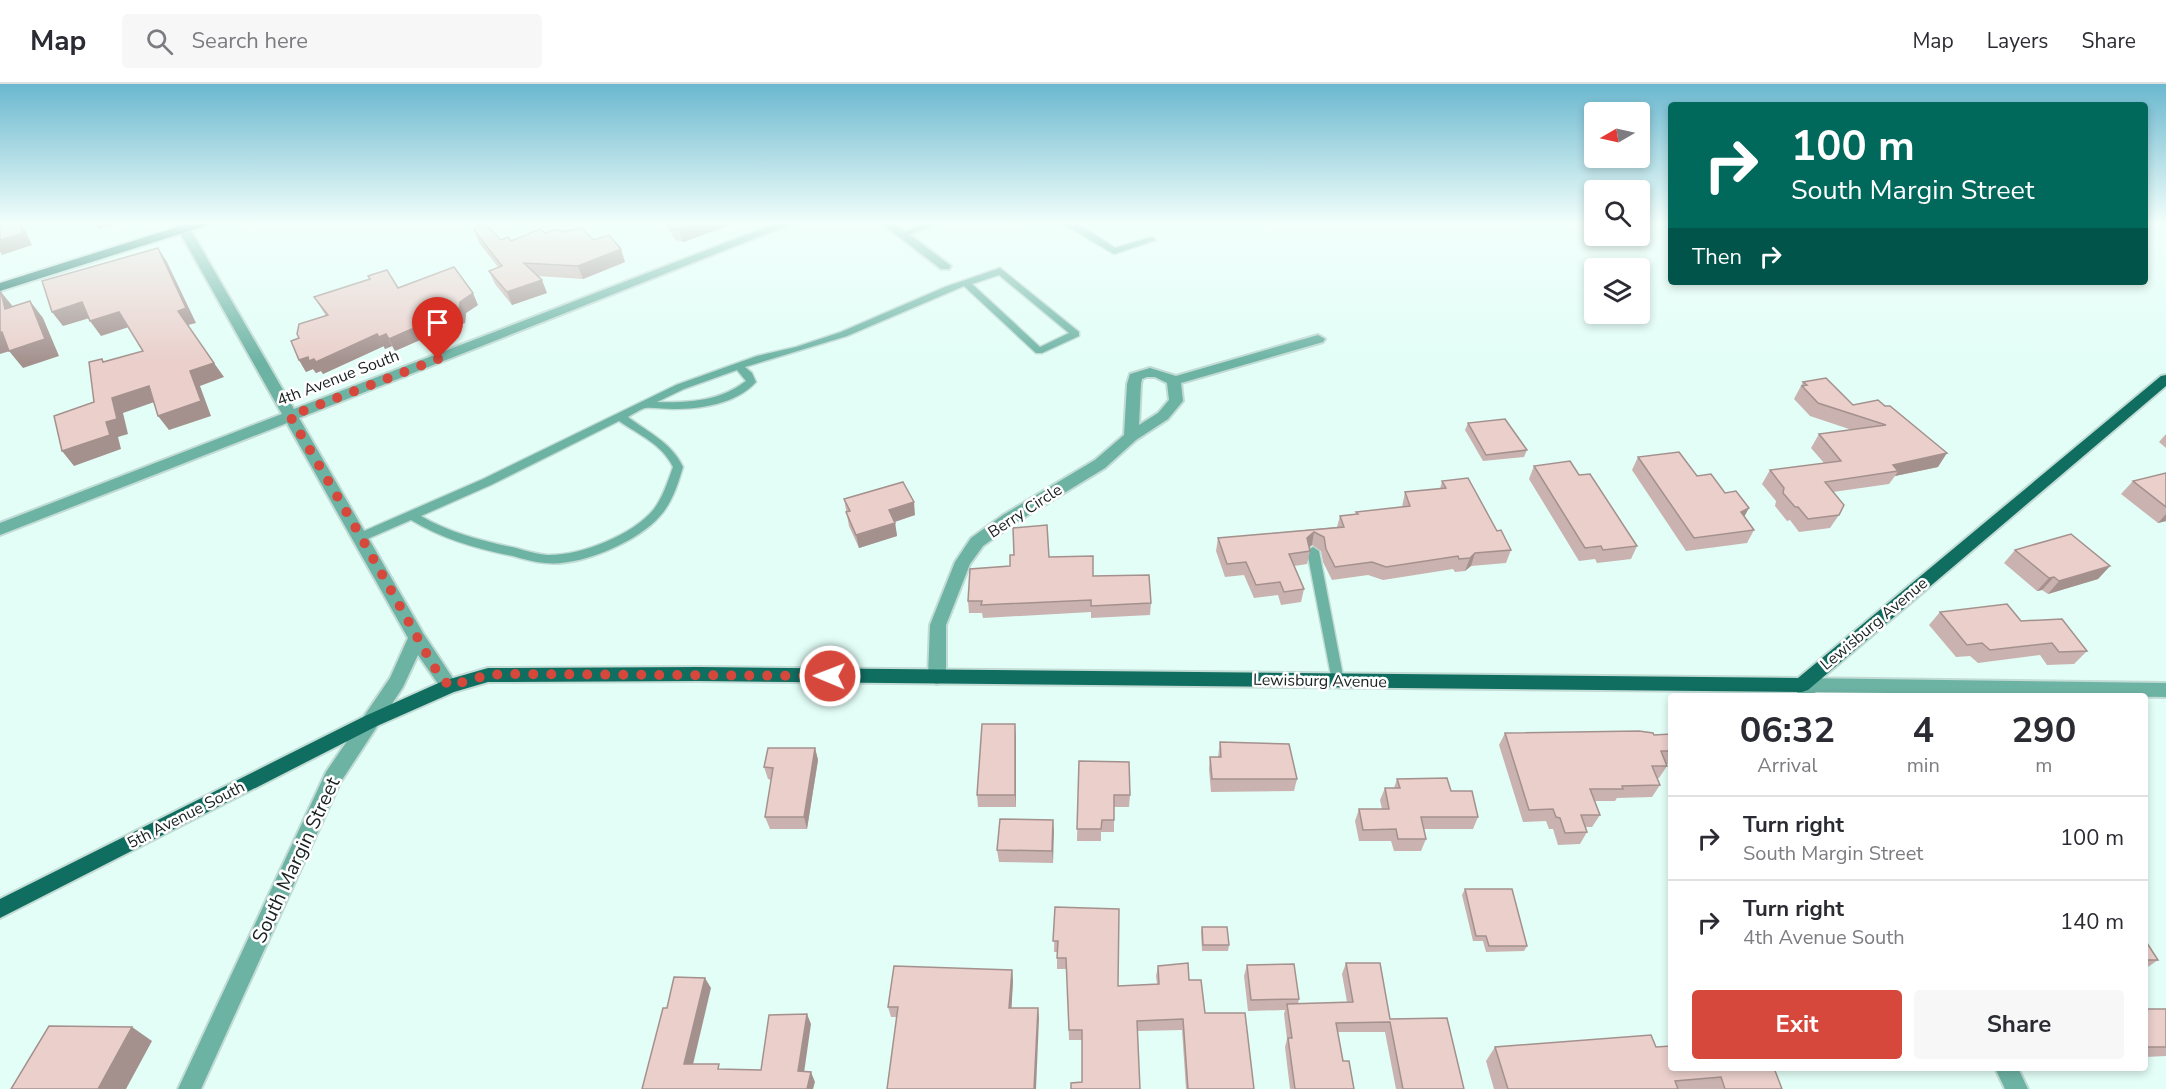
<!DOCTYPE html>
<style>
:root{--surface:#fff;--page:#f7f7f7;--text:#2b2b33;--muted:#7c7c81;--line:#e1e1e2;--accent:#d6483b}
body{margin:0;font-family:"Nunito Sans",sans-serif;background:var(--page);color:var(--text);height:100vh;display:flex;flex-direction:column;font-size:22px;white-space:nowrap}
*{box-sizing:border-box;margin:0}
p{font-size:20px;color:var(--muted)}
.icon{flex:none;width:33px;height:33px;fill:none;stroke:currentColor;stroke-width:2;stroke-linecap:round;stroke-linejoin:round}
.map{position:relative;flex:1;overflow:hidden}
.panel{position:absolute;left:1668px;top:609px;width:480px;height:378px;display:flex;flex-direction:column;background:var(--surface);border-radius:6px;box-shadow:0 3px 9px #0003}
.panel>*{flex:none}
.hud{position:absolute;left:1668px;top:18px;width:480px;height:183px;border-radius:6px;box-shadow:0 3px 9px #0003;background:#00695c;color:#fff;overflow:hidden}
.needle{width:39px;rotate:261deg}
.controls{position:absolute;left:1584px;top:18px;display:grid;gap:12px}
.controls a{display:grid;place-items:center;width:66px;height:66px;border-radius:6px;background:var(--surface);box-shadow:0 3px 9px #0003;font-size:30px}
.pin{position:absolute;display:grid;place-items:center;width:51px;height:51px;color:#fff;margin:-62px -26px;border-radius:50% 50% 50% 0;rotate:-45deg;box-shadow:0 0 6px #0007}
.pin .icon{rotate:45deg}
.me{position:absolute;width:66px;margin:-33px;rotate:271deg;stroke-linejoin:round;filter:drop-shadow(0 0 4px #0008)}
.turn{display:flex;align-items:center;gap:21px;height:126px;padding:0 24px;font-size:27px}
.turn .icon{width:78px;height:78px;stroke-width:2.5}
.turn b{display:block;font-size:42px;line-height:51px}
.then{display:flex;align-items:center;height:57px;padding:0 24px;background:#0003;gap:12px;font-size:22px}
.eta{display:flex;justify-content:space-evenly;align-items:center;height:102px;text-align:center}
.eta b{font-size:36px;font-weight:700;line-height:42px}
.button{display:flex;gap:12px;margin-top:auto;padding:12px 24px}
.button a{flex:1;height:69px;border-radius:6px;background:var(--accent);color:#fff;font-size:24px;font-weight:700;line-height:69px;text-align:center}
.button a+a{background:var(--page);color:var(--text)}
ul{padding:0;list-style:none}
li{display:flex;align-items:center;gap:18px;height:84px;padding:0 24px;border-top:2px solid var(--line)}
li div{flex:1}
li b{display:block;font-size:22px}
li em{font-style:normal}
header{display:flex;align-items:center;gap:36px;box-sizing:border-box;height:84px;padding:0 30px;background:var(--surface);border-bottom:2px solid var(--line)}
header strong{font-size:28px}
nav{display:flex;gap:33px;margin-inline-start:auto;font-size:21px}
.search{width:420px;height:54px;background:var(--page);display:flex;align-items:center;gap:15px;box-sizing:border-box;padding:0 21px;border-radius:6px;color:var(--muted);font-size:22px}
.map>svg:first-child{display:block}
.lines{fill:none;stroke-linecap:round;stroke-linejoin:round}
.service-casing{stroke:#c2dbd5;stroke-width:3}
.minor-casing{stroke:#c2dbd5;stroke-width:4}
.primary-casing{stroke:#c2dbd5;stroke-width:4}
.service{fill:#6db3a4;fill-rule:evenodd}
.minor{fill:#6db3a4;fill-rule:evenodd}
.primary{fill:#106e60;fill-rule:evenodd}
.wall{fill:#c9b2af}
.shaded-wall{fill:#a4918e}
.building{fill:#eacfcb;stroke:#a4918e;stroke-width:1.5}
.route{stroke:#d6483b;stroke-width:10;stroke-dasharray:0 18}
.labels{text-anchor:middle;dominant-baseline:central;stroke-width:5;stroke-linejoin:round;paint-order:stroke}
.street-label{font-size:16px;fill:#182220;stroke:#fff}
.near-street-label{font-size:20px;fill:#182220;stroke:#fff}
</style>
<header>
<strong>Map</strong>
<div class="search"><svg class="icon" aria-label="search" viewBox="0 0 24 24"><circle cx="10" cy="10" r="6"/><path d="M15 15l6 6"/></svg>Search here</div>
<nav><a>Map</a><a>Layers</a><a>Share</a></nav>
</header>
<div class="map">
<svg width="2166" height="1005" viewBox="0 0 2166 1005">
<rect width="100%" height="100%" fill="#e2fef7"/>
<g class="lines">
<defs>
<g id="service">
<polygon points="930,138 941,138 906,152 903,153 899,150"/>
<polygon points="1060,138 1075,138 1115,164 1152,153 1156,156 1114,170"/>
<path d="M1000,184L1079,248V252L1042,269H1036L964,202L847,252L745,283L752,289L756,298C736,320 701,325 673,325C664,325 653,323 645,324C639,326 633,330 628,333C649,349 671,358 683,383C678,400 672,419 660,432C638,458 579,483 545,479C534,478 523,475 513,472C477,465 442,455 411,436L365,456L361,457L355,453L357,450L483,395L676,301L757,272L796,263L841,248L945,203ZM999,191L1069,249L1040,263L972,200ZM737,286L746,297C720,317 689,319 657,318L684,305ZM619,337C639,351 662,360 673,383C668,397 663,413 654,425C633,451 580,472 547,471C537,470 526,467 516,464C482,457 450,449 421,432L491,401Z"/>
<polygon points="1313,463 1319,467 1344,597 1343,601 1333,601 1332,597 1307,467"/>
</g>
<g id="minor">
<polygon points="174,138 186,138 294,325 780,138 796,138 299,334 423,549 458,602 455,607 449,609 443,607 418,571 403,603 340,699 201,1005 178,1005 326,688 390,594 408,554 287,339 0,451 0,439 282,330"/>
<polygon points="880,138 893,138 951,182 949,185 941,185"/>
<path d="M1318,251L1325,255L1323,258L1181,299L1183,317L1168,335L1136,356L1105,384L1015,439L983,462L970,480L946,541V593L943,598L937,600L931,598L928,593L930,541L955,478L971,454L1003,431L1095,376L1124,351L1127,300L1130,290L1150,284L1176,292ZM1147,293H1155L1167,299L1169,316L1158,329L1139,341L1141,300L1142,295Z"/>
<polygon points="1802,594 2166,599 2166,613 1815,608 1817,612 1799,612 1793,601 1796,596"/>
<polygon points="1995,984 2018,984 2028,1005 2005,1005"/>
</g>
<g id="primary">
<polygon points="193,138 210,138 208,141 0,207 0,199"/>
<polygon points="2166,291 2166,302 1808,606 1802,608 699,597 488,598 454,608 377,642 0,834 0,815 365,632 443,597 488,584 699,583 1798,594 2161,292"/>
</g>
</defs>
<use href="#service" class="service-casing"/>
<use href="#minor" class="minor-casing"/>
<use href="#primary" class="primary-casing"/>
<use href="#service" class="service"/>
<use href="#minor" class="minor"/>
<use href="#primary" class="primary"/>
</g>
<g class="wall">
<polygon points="663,138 733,138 733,140 683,158 676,156"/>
<polygon points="474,146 501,156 511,157 545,149 562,148 625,178 583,195 538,192 547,209 512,221 495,200 489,187 498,183 479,159"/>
<polygon points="398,204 478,221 466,229 465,239 419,253 420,256 395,267 392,262 385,265 384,262 323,290 321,287 316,289 313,285 306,288 299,276 299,254 326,232 314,213"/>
<polygon points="1803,298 1853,321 1878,316 1938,383 1895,392 1889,400 1833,408 1839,431 1830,444 1799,448 1790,436 1787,437 1775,422 1776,417 1762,400 1770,386 1824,379 1811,364 1819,350 1852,346 1810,332 1794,315"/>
<polygon points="1468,339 1527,366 1524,373 1483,377 1465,346"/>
<polygon points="2166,350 2166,364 2159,358"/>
<polygon points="1638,373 1697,392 1725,409 1754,446 1747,459 1686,467 1632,386"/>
<polygon points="1534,382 1579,391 1637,462 1631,475 1597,479 1595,475 1579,477 1529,395"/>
<polygon points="2166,389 2166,437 2158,439 2121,410 2133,397"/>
<polygon points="1442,397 1497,447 1511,466 1506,479 1471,482 1465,487 1455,488 1453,485 1383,496 1368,491 1332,496 1323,478 1321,467 1312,461 1309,463 1310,467 1307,480 1294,482 1304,505 1301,518 1281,521 1278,511 1254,514 1244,491 1225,493 1216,467 1218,454 1337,443 1340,432 1356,431 1356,428 1402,423 1405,408 1440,405"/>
<polygon points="844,415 915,431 895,438 897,452 859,464 849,442"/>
<polygon points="2015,466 2110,482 2098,495 2048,510 2042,506 2037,507 2004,479"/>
<polygon points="1049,473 1151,519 1150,531 1091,534 1091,528 983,534 982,529 969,529 968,517 1010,482"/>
<polygon points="1940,528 2021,537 2087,567 2074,580 2047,581 2040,571 1978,579 1970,572 1956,573 1929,541"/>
<polygon points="1505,649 1654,651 1671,650 1671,680 1666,680 1667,682 1659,694 1657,694 1660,701 1652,713 1617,714 1615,717 1595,717 1600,731 1592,743 1586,743 1587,748 1580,760 1558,761 1553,745 1549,745 1546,737 1523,738 1499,661"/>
<polygon points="1016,653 1016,723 978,723 977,711"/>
<polygon points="1220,658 1297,695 1294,707 1211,708 1209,685 1210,673 1218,673"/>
<polygon points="815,664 818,676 807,745 770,745 765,733 771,696 768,695 764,683"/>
<polygon points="1079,677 1130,711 1129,723 1114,723 1114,748 1101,748 1101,757 1077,757"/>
<polygon points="1397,695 1451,707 1478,733 1473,745 1424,745 1426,755 1421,767 1394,767 1391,757 1359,757 1355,737 1359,725 1382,725 1380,716 1385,704 1394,704"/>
<polygon points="1053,736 1053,779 999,778 997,766"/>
<polygon points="1465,805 1527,862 1524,867 1486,868 1483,857 1473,857 1462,811"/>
<polygon points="1055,823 1118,902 1157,900 1156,892 1158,882 1189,896 1205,929 1254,1005 1186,1005 1182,946 1138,947 1082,998 1082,956 1069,956 1067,885 1057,885 1057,868 1054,868"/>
<polygon points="1202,843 1229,861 1228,867 1202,867 1201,848"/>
<polygon points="2145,856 2158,876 2145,885"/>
<polygon points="1346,879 1390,935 1464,1005 1396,1005 1385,948 1338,948 1343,977 1354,1005 1290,1005 1285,963 1287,955 1284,930 1285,926 1248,927 1244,892 1247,881 1299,915 1298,920 1347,918 1342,890"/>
<polygon points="1012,886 1013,897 1011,924 1038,924 1039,935 891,933 888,923"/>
<polygon points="2145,925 2166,925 2166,972 2145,973"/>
<polygon points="1495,963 1656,963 1782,1005 1494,1005 1486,977"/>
</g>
<g class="shaded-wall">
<polygon points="18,138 20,138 24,144 32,161 2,171 0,168 0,156"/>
<polygon points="94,138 124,138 99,145"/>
<polygon points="700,138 733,138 733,140 683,158 679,145"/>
<polygon points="158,164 167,178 196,239 188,241 178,227"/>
<polygon points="621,165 625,178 583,195 578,182"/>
<polygon points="542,196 547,209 512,221 507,208"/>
<polygon points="1,208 15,225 5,225"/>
<polygon points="473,209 478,221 466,229 465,239 419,253 420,256 395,267 389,255 413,241 460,218"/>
<polygon points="30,217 43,234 59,272 23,284 9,267 10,267 0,270 0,248"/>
<polygon points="82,218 93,233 63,242 52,228"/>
<polygon points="119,228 129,243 101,252 90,237"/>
<polygon points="377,250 384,262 323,290 321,287 316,289 313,285 306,288 299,276"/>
<polygon points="386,250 392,262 385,265 379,253"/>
<polygon points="214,279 224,293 200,302 211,332 169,346 158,332 190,287"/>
<polygon points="149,302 160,316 123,329 128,350 118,353 121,365 74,382 62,367 106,338 112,314"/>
<polygon points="1947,369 1938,383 1895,392 1898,387 1893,381"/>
<polygon points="914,418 915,431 891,439 889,426"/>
<polygon points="1749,424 1742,437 1741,428"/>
<polygon points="2166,430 2166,437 2158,439"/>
<polygon points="895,439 897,452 859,464 856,451"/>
<polygon points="1314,448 1312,461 1305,467 1307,454"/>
<polygon points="1475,469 1471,482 1465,487 1470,474"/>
<polygon points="2110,482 2098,495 2048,510 2059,497"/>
<polygon points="2054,493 2042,506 2037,507 2049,494"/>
<polygon points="1015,640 1016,653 1016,723 1015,711"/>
<polygon points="815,664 818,676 807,745 804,733"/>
<polygon points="1053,736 1054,748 1053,779 1052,767"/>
<polygon points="1012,886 1013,897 1011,934 1009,924"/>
<polygon points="705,894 711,904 691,989 684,980"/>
<polygon points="1038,924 1039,935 1036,1005 1034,1005"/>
<polygon points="807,930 811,940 803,996 798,987"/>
<polygon points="132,943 152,957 126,1005 98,1005"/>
<polygon points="811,988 815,998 813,1005 807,1005"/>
</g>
<g class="building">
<polygon points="0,138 18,138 23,149 0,156"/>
<polygon points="483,138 501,156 508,153 511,157 540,145 545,149 558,145 562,148 581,144 594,156 609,151 621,165 578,182 524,179 542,196 507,208 489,187 502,182 474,146"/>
<polygon points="669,138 700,138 679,145 673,144"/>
<polygon points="158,164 186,224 178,227 214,279 190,287 201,317 158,332 149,302 112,314 117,335 106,338 110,351 62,367 54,332 94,318 89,278 102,275 103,278 143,267 119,228 90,237 82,218 52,228 42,197"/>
<polygon points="454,183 473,209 460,218 459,227 413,241 414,244 389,255 386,250 379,253 377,250 316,278 314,275 309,277 308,273 299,276 291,257 299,254 297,250 299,240 328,231 314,213 370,195 368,192 387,186 398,204"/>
<polygon points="0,208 1,208 5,225 30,217 45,255 9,267 2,248 0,248"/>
<polygon points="1826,294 1853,321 1878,316 1885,322 1890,322 1947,369 1893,381 1898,387 1825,398 1844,421 1839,431 1808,435 1798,423 1795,423 1783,409 1784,404 1770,386 1841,377 1819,350 1886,341 1818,319 1802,302 1807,301 1803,298"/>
<polygon points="1505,335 1527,366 1486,371 1468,339"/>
<polygon points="1679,368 1697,392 1711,390 1725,409 1736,407 1749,424 1741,428 1754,446 1694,454 1638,373"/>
<polygon points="1570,377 1579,391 1590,390 1637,462 1603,466 1601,462 1585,464 1534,382"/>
<polygon points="2166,389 2166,423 2133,397"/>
<polygon points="1468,394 1497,447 1501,446 1511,466 1475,469 1470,474 1459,475 1458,472 1386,483 1372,478 1335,483 1326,465 1324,453 1314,448 1307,454 1310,467 1289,470 1304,505 1284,508 1280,498 1256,501 1246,478 1227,480 1218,454 1344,443 1340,432 1358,430 1356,428 1410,422 1405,408 1446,404 1442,397"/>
<polygon points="903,398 914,418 889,426 895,439 856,451 846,428 850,427 844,415"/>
<polygon points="1047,441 1049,473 1093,472 1093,492 1149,491 1151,519 1091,522 1091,516 981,521 982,517 968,517 970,485 1010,482 1010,471 1014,471 1013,444"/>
<polygon points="2071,450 2110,482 2059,497 2054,493 2049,494 2015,466"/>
<polygon points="2007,520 2021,537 2062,535 2087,567 2059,568 2052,559 1990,566 1982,559 1967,561 1940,528"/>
<polygon points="982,640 1015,640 1015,711 977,711"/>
<polygon points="1639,647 1653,649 1654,651 1671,650 1671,667 1661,667 1667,682 1652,682 1660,701 1622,702 1623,705 1590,705 1600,731 1581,731 1587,748 1565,749 1560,734 1556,733 1553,725 1529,726 1505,649"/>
<polygon points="1220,658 1289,660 1297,695 1212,695 1210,673 1221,673"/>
<polygon points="768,664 815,664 804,733 765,733 773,684 764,683"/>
<polygon points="1079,677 1129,678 1130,711 1114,711 1114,736 1102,736 1101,745 1077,745"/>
<polygon points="1447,694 1451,707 1472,707 1478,733 1421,733 1426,755 1398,755 1396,745 1363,746 1359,725 1389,725 1385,704 1400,704 1397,695"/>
<polygon points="1000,735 1053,736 1052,767 997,766"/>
<polygon points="1465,805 1512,805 1527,862 1489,862 1486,852 1476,852"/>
<polygon points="1055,823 1119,825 1118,902 1159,900 1158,882 1188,879 1189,896 1201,896 1205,929 1245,929 1254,1005 1188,1005 1183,935 1137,937 1140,1005 1071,1005 1071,999 1082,998 1082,946 1069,946 1066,874 1057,874 1058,857 1053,857"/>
<polygon points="1202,843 1227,843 1229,861 1203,861"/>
<polygon points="2145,856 2158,876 2145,876"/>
<polygon points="1346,879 1380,879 1390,935 1447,934 1464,1005 1403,1005 1390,938 1336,939 1343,977 1349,977 1354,1005 1295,1005 1288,954 1292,954 1287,920 1353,918"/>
<polygon points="1294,880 1299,915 1251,916 1247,881"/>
<polygon points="894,882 1012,886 1009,924 1038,924 1034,1005 887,1005 898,923 888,923"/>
<polygon points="674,893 705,894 684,980 719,980 718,985 761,986 769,931 807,930 798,987 811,988 807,1005 810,1005 642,1005 663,924 667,924"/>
<rect x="2145" y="925" width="21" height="38"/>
<polygon points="49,942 132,943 98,1005 11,1005"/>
<polygon points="1651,951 1656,963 1671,962 1671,984 1774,984 1782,1005 1725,1005 1721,993 1675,997 1678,1005 1508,1005 1495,963"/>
</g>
<linearGradient id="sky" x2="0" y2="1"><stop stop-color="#6bb8cf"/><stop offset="0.5" stop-color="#f2fffb"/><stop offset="1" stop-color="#f2fffb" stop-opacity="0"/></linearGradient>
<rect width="2166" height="278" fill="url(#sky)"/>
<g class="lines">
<polyline class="route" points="438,275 290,332 361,453 434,583 449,602 488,591 510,590 830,592"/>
</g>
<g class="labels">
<g class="street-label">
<text transform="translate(338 294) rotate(-21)">4th Avenue South</text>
<text transform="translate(1025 427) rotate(-33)">Berry Circle</text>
<text transform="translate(1874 540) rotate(-40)">Lewisburg Avenue</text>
<text transform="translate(1320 597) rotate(1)">Lewisburg Avenue</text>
<text transform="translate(186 731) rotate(-27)">5th Avenue South</text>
</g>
<g class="near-street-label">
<text transform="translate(296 776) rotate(-65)">South Margin Street</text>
</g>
</g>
</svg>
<div class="controls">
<a><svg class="needle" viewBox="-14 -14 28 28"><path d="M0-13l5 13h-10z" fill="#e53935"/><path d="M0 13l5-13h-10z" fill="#7c7c81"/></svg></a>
<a><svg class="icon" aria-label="search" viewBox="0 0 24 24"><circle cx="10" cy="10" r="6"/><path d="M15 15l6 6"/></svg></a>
<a><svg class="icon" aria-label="layers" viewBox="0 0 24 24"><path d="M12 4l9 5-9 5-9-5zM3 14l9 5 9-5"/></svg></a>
</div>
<div class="pin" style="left:438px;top:275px;background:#d93025"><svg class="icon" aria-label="arrive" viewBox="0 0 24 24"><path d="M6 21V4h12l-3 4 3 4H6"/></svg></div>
<svg class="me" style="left:830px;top:592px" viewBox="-20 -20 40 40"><circle r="17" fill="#d6483b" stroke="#fff" stroke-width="3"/><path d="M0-11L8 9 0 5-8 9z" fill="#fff"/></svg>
<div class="hud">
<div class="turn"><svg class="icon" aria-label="right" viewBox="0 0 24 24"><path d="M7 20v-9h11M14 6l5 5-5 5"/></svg><div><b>100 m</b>South Margin Street</div></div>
<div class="then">Then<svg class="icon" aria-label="right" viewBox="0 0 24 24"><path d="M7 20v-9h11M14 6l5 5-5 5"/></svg></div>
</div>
<section class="panel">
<div class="eta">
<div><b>06:32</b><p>Arrival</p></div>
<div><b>4</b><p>min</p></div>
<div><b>290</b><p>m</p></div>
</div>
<ul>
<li><svg class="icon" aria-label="right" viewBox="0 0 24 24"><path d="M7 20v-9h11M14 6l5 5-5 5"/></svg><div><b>Turn right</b><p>South Margin Street</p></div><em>100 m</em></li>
<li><svg class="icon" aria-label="right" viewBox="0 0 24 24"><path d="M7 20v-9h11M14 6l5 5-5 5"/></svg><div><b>Turn right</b><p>4th Avenue South</p></div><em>140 m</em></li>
</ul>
<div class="button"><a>Exit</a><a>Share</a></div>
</section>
</div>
